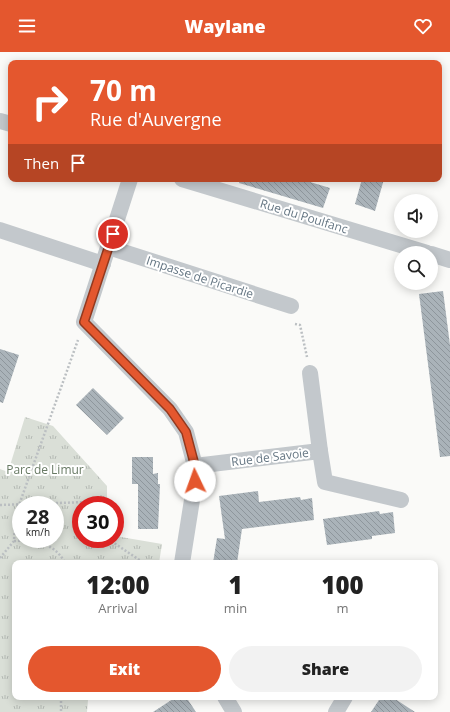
<!DOCTYPE html>
<style>
:root{--surface:#fff;--page:#f2f2f2;--text:#222;--muted:#767676;--accent:#e4572e}
body{margin:0;font-family:"Open Sans",sans-serif;background:var(--page);color:var(--text);height:100vh;display:flex;flex-direction:column;font-size:15px;white-space:nowrap}
*{box-sizing:border-box;margin:0}
p{font-size:13px;color:var(--muted)}
.icon{flex:none;width:22px;height:22px;fill:none;stroke:currentColor;stroke-width:2;stroke-linecap:round;stroke-linejoin:round}
.map{position:relative;flex:1;overflow:hidden}
.panel{position:absolute;left:12px;top:508px;width:426px;height:140px;display:flex;flex-direction:column;background:var(--surface);border-radius:8px;box-shadow:0 2px 10px #0003}
.panel>*{flex:none}
.top-card{position:absolute;left:8px;top:8px;width:434px;height:122px;border-radius:8px;box-shadow:0 2px 10px #0003;background:#e4572e;color:#fff;overflow:hidden}
.fabs{position:absolute;left:394px;top:142px;display:grid;gap:8px}
.fabs a{display:grid;place-items:center;width:44px;height:44px;border-radius:50%;background:var(--surface);box-shadow:0 2px 10px #0003;font-size:20px}
.speed{position:absolute;left:12px;top:444px;display:flex;gap:8px;font-size:20px;font-weight:700;text-align:center}
.speed>*{display:grid;place-content:center;width:52px;height:52px;border-radius:50%;background:var(--surface);box-shadow:0 2px 10px #0003;line-height:1}
.speed small{font-size:10px;font-weight:400}
.speed .limit{border:6px solid #d22;background:#fff;color:#111}
.pin{position:absolute;display:grid;place-items:center;width:34px;height:34px;color:#fff;margin:-17px;border:2px solid #fff;border-radius:50%;box-shadow:0 1px 4px #0007}
.me{position:absolute;width:44px;margin:-22px;rotate:357deg;stroke-linejoin:round;filter:drop-shadow(0 0 3px #0008)}
.turn{display:flex;align-items:center;gap:14px;height:84px;padding:0 16px;font-size:18px}
.turn .icon{width:52px;height:52px;stroke-width:2.5}
.turn b{display:block;font-size:28px;line-height:34px}
.then{display:flex;align-items:center;height:38px;padding:0 16px;background:#0003;gap:8px;font-size:15px}
.eta{display:flex;justify-content:space-evenly;align-items:center;height:68px;text-align:center}
.eta b{font-size:24px;font-weight:800;line-height:28px}
.button{display:flex;gap:8px;margin-top:auto;padding:8px 16px}
.button a{flex:1;height:46px;border-radius:24px;background:var(--accent);color:#fff;font-size:16px;font-weight:800;line-height:46px;text-align:center}
.button a+a{background:var(--page);color:var(--text)}
header{display:flex;justify-content:space-between;align-items:center;height:52px;padding:0 16px;background:var(--accent);color:#fff;font-size:18px;font-weight:800}
.map>svg:first-child{display:block}
.park{fill:url(#park-tufts);fill-rule:evenodd}
.building{fill:url(#building-back-hatch)}
.lines{fill:none;stroke-linecap:round;stroke-linejoin:round}
.path{stroke:#bbbfc2;stroke-width:2.5;stroke-dasharray:2 2;stroke-linecap:butt}
.minor{stroke:#c3c8cc;stroke-width:16}
.route-casing{stroke:#94391e;stroke-width:10}
.route{stroke:#e4572e;stroke-width:7}
.labels{text-anchor:middle;dominant-baseline:central;stroke-width:4;stroke-linejoin:round;paint-order:stroke}
.street-label{font-size:12px;fill:#657683;stroke:#fff}
.park-label{font-size:12px;fill:#687a64;stroke:#fff}
</style>
<header><svg class="icon" aria-label="menu" viewBox="0 0 24 24"><path d="M4 6h16M4 12h16M4 18h16"/></svg>Waylane<svg class="icon" aria-label="heart" viewBox="0 0 24 24"><path d="M12 20l-8-8c-3-5 5-10 8-4 3-6 11-1 8 4z"/></svg></header>
<div class="map">
<svg width="450" height="660" viewBox="0 0 450 660">
<defs>
<pattern id="park-tufts" width="24" height="20" patternUnits="userSpaceOnUse"><rect width="24" height="20" fill="#dadfd7"/><path d="M3 7l-1-3M5 7V3M7 7l1-3M15 17l-1-3M17 17v-4M19 17l1-3" fill="none" stroke="#b4b9b4"/></pattern>
<pattern id="building-back-hatch" width="6" height="6" patternUnits="userSpaceOnUse"><rect width="6" height="6" fill="#aab3b9"/><path d="M-1 5l2 2M0 0l6 6M5-1l2 2" fill="none" stroke="#8e969c"/></pattern>
</defs>
<rect width="100%" height="100%" fill="#fafaf8"/>
<path class="park" d="M25,365L53,374L107,434V453H81V487H115V484L162,492L159,511H15V645H114L110,648H88L87,660H0V417L8,420ZM21,453H55V487H21Z"/>
<g class="building">
<polygon points="240,127 300,127 330,136 323,156 239,131"/>
<polygon points="362,127 384,127 375,159 355,152"/>
<polygon points="443,239 450,293 450,404 440,405 419,242"/>
<polygon points="0,297 19,303 3,351 0,350"/>
<polygon points="93,336 124,366 107,383 76,353"/>
<polygon points="132,405 153,405 153,422 158,421 158,432 160,432 158,477 138,477 138,432 132,432"/>
<polygon points="258,439 259,450 300,445 301,448 312,446 314,468 242,477 237,511 213,511 217,486 225,487 219,444"/>
<polygon points="379,459 380,462 393,460 395,481 372,484 372,487 327,493 323,467"/>
<polygon points="176,645 186,645 196,660 153,660"/>
<polygon points="381,645 392,645 415,660 371,660"/>
</g>
<g class="lines">
<g class="path">
<polyline points="295,272 300,273 307,305"/>
<polyline points="0,453 86,450 90,453"/>
<polyline points="108,487 144,511"/>
<path d="M14,489C35,488 55,491 65,511"/>
<polyline points="0,506 14,489 15,472 19,453 78,288"/>
<polyline points="61,645 61,660"/>
</g>
<g class="minor">
<polyline points="0,69 11,72"/>
<polyline points="130,127 84,270 170,357 186,380 195,414 195,429 182,511"/>
<polyline points="182,127 427,201"/>
<polyline points="0,178 103,212"/>
<polyline points="108,195 291,254"/>
<polyline points="431,202 450,208"/>
<polyline points="310,321 320,399"/>
<polyline points="195,414 320,399 325,430 401,448"/>
<polyline points="225,645 234,660"/>
<polyline points="336,660 345,645"/>
</g>
</g>
<g class="lines">
<defs>
<polyline id="route" points="113,182 84,270 170,357 186,380 195,414 195,429"/>
</defs>
<use href="#route" class="route-casing"/>
<use href="#route" class="route"/>
</g>
<g class="labels">
<g class="street-label">
<text transform="translate(304 164) rotate(17)">Rue du Poulfanc</text>
<text transform="translate(200 225) rotate(18)">Impasse de Picardie</text>
<text transform="translate(270 405) rotate(-7)">Rue de Savoie</text>
</g>
<g class="park-label">
<text x="45" y="417">Parc de Limur</text>
</g>
</g>
</svg>
<div class="fabs">
<a><svg class="icon" aria-label="sound" viewBox="0 0 24 24"><path d="M4 9h4l5-4v14l-5-4H4zM17 9q2 3 0 6"/></svg></a>
<a><svg class="icon" aria-label="search" viewBox="0 0 24 24"><circle cx="10" cy="10" r="6"/><path d="M15 15l6 6"/></svg></a>
</div>
<div class="speed"><div>28<small>km/h</small></div><div class="limit">30</div></div>
<div class="pin" style="left:113px;top:182px;background:#d93025"><svg class="icon" aria-label="arrive" viewBox="0 0 24 24"><path d="M6 21V4h12l-3 4 3 4H6"/></svg></div>
<svg class="me" style="left:195px;top:429px" viewBox="-20 -20 40 40"><circle r="19" fill="#fff"/><path d="M0-13L10 11 0 6-10 11z" fill="#e4572e"/></svg>
<div class="top-card">
<div class="turn"><svg class="icon" aria-label="right" viewBox="0 0 24 24"><path d="M7 20v-9h11M14 6l5 5-5 5"/></svg><div><b>70 m</b>Rue d'Auvergne</div></div>
<div class="then">Then<svg class="icon" aria-label="arrive" viewBox="0 0 24 24"><path d="M6 21V4h12l-3 4 3 4H6"/></svg></div>
</div>
<section class="panel">
<div class="eta">
<div><b>12:00</b><p>Arrival</p></div>
<div><b>1</b><p>min</p></div>
<div><b>100</b><p>m</p></div>
</div>
<div class="button"><a>Exit</a><a>Share</a></div>
</section>
</div>
